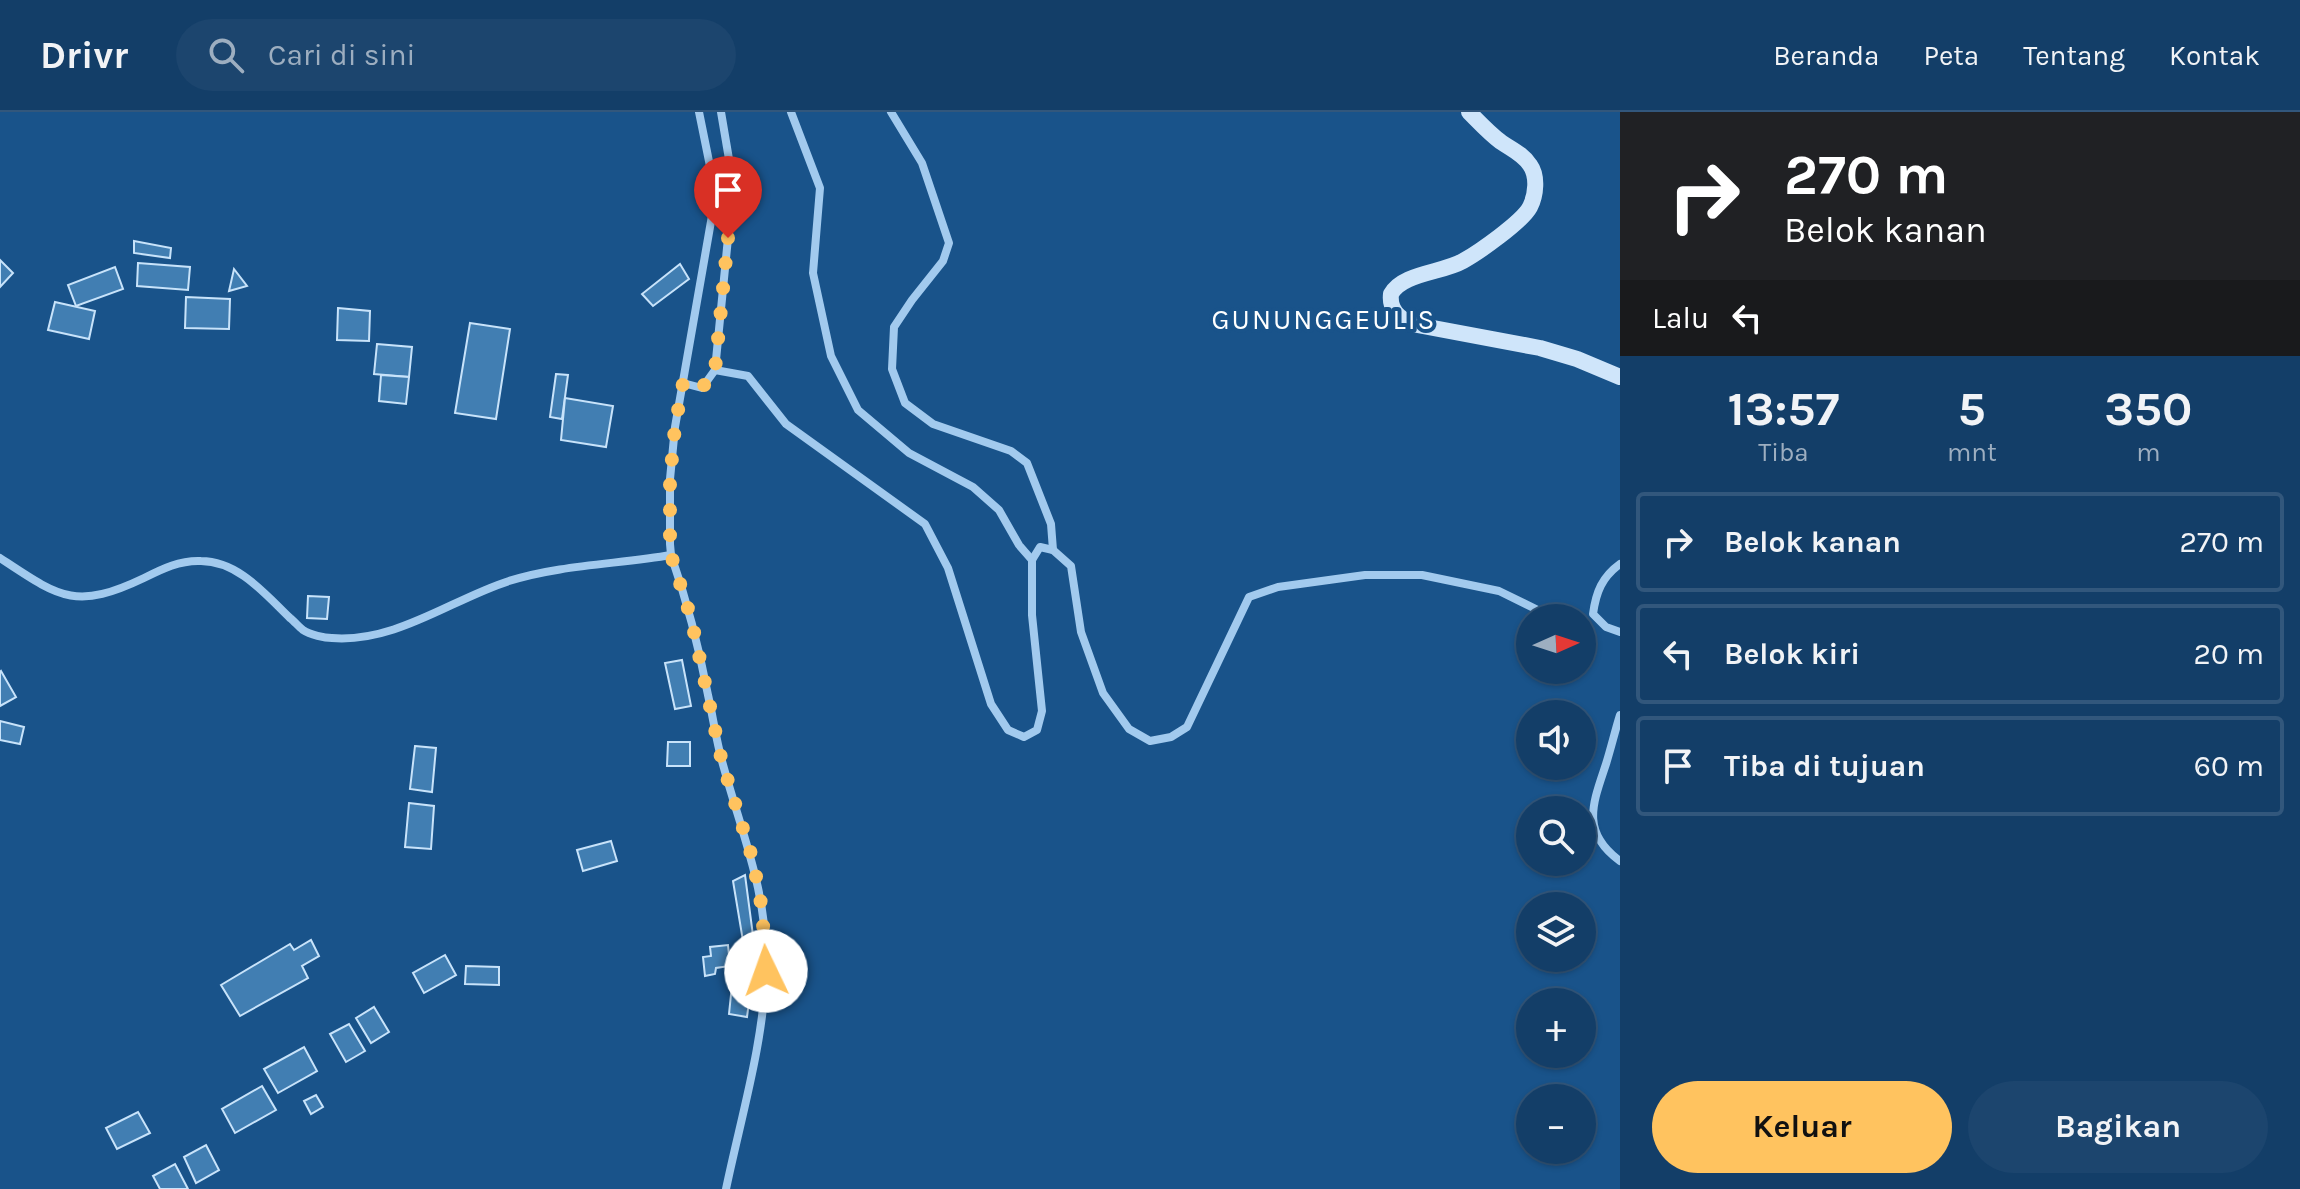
<!DOCTYPE html>
<html lang="id">
<meta charset="utf-8">
<style>
:root{--surface:#133e68;--page:#1c456e;--text:#f1f3f6;--muted:#9daec0;--line:#32577c;--accent:#ffc35f}
body{margin:0;font-family:Karla,sans-serif;background:var(--page);color:var(--text);height:100vh;display:flex;flex-direction:column;font-size:30px;white-space:nowrap}
*{box-sizing:border-box;margin:0}
p{font-size:26px;color:var(--muted)}
.icon{flex:none;width:44px;height:44px;fill:none;stroke:currentColor;stroke-width:2;stroke-linecap:round;stroke-linejoin:round}
.map{position:relative;flex:1;overflow:hidden}
.panel{display:flex;flex-direction:column;background:var(--surface);width:680px}
.panel>*{flex:none}
.hud{background:#202124;color:#fff;overflow:hidden}
.needle{width:52px;rotate:87deg}
.buttons{position:absolute;left:1516px;top:492px;display:grid;gap:16px}
.buttons a{display:grid;place-items:center;width:80px;height:80px;border-radius:50%;background:var(--surface);box-shadow:0 2px 6px #0004,0 0 0 2px var(--line);font-size:40px}
.pin{position:absolute;display:grid;place-items:center;width:68px;height:68px;color:#fff;margin:-82px -34px;border-radius:50% 50% 50% 0;rotate:-45deg;box-shadow:0 0 8px #0007}
.pin .icon{rotate:45deg}
.me{position:absolute;width:88px;margin:-44px;rotate:357deg;stroke-linejoin:round;filter:drop-shadow(0 0 6px #0008)}
.turn{display:flex;align-items:center;gap:28px;height:168px;padding:0 32px;font-size:36px}
.turn .icon{width:104px;height:104px;stroke-width:2.5}
.turn b{display:block;font-size:56px;line-height:68px}
.then{display:flex;align-items:center;height:76px;padding:0 32px;background:#0003;gap:16px;font-size:30px}
.eta{display:flex;justify-content:space-evenly;align-items:center;height:136px;text-align:center}
.eta b{font-size:48px;font-weight:700;line-height:56px}
.primary-button{display:flex;gap:16px;margin-top:auto;padding:16px 32px}
.primary-button a{flex:1;height:92px;border-radius:48px;background:var(--accent);color:#111;font-size:32px;font-weight:700;line-height:92px;text-align:center}
.primary-button a+a{background:var(--page);color:var(--text)}
ul{padding:0;list-style:none}
li{display:flex;align-items:center;gap:24px;height:100px;margin:0 16px 12px;padding:0 16px;border:4px solid var(--line);border-radius:8px}
li div{flex:1}
li b{display:block;font-size:30px}
li em{font-style:normal}
header{display:flex;align-items:center;gap:48px;box-sizing:border-box;height:112px;padding:0 40px;background:var(--surface);border-bottom:2px solid var(--line)}
header strong{font-size:38px}
nav{display:flex;gap:44px;margin-inline-start:auto;font-size:28px}
.search{width:560px;height:72px;background:var(--page);display:flex;align-items:center;gap:20px;box-sizing:border-box;padding:0 28px;border-radius:44px;color:var(--muted);font-size:30px}
main{display:flex;flex:1;min-height:0}
.map>svg:first-child{display:block}
.building{fill:#417eb2;stroke:#c8e3fa;stroke-width:2}
.lines{fill:none;stroke-linecap:round;stroke-linejoin:round}
.street{stroke:#a2caee;stroke-width:8}
.secondary{stroke:#cfe5fa;stroke-width:16}
.route{stroke:#ffc35f;stroke-width:14;stroke-dasharray:0 25.2}
.labels{text-anchor:middle;dominant-baseline:central;stroke-width:8;stroke-linejoin:round;paint-order:stroke}
.quarter-label{font-size:28px;letter-spacing:2px;fill:#fff;stroke:#19538a}
</style>
<header>
<strong>Drivr</strong>
<div class="search"><svg class="icon" aria-label="search" viewBox="0 0 24 24"><circle cx="10" cy="10" r="6"/><path d="M15 15l6 6"/></svg>Cari di sini</div>
<nav><a>Beranda</a><a>Peta</a><a>Tentang</a><a>Kontak</a></nav>
</header>
<main>
<div class="map">
<svg width="1620" height="1077" viewBox="0 0 1620 1077">
<rect width="100%" height="100%" fill="#19538a"/>
<g class="building">
<polygon points="134,129 171,136 170,146 134,141"/>
<polygon points="0,148 13,161 0,175"/>
<polygon points="138,151 190,155 188,178 137,174"/>
<polygon points="680,152 689,167 653,194 642,182"/>
<polygon points="115,155 123,177 76,194 68,173"/>
<polygon points="234,157 247,174 229,179"/>
<polygon points="186,185 230,187 229,217 185,216"/>
<polygon points="55,190 95,199 89,227 48,218"/>
<polygon points="338,196 370,199 369,229 337,228"/>
<polygon points="470,211 510,217 496,307 455,301"/>
<polygon points="377,232 412,235 409,265 374,262"/>
<polygon points="556,262 568,263 562,307 550,305"/>
<polygon points="381,263 409,265 406,292 379,289"/>
<polygon points="565,286 613,294 606,335 561,328"/>
<polygon points="308,484 329,485 327,507 307,506"/>
<polygon points="682,548 691,594 675,597 665,551"/>
<polygon points="1,559 16,585 0,594 0,560"/>
<polygon points="0,609 24,615 20,632 0,628"/>
<polygon points="668,630 690,630 690,654 667,654"/>
<polygon points="415,634 436,636 432,680 410,677"/>
<polygon points="409,691 434,694 431,737 405,735"/>
<polygon points="611,729 617,749 583,759 577,738"/>
<polygon points="745,763 754,831 743,829 733,769"/>
<polygon points="311,828 319,844 302,854 308,866 240,904 221,873 290,832 294,838"/>
<polygon points="728,833 730,854 716,856 715,862 705,864 703,845 711,844 710,835"/>
<polygon points="445,843 456,863 424,881 413,861"/>
<polygon points="466,854 499,855 499,873 465,872"/>
<polygon points="732,873 751,875 747,905 729,902"/>
<polygon points="374,895 389,920 371,931 356,906"/>
<polygon points="349,912 365,939 346,950 330,922"/>
<polygon points="304,935 317,959 278,981 264,957"/>
<polygon points="262,974 276,998 235,1021 222,997"/>
<polygon points="316,983 323,995 311,1002 304,989"/>
<polygon points="138,1000 150,1021 117,1037 106,1016"/>
<polygon points="206,1033 219,1058 196,1071 184,1045"/>
<polygon points="175,1052 188,1077 160,1077 153,1064"/>
</g>
<g class="lines">
<g class="street">
<path d="M699,0L713,69V98L675,315L670,367V432L671,443C687,489 699,536 708,583C713,605 716,627 722,649C741,720 768,780 766,856C764,930 741,1005 726,1077"/>
<polyline points="791,0 820,76 813,161 831,244 858,298 909,341 973,375 999,398 1019,433 1032,448"/>
<polyline points="891,0 922,51 949,131 943,149 912,188 894,215 892,257 905,291 933,312 1011,339 1027,351 1051,412 1053,438"/>
<polyline points="715,258 748,264 786,312 925,412 948,456 991,592 1008,618 1024,625 1037,618 1042,599 1032,503 1032,448 1040,435 1053,438 1071,454 1081,520 1103,581 1129,617 1150,629 1171,625 1187,615 1249,485 1278,475 1365,463 1422,463 1499,479 1554,506"/>
<polyline points="683,271 702,276 715,258 728,126 730,53 721,0"/>
<path d="M0,446C59,485 75,499 144,466C162,457 180,448 201,449C238,449 265,482 290,506C294,509 299,515 303,518C310,523 325,526 332,526C396,531 452,487 509,469C559,453 619,452 671,443"/>
<path d="M1620,452C1602,465 1596,480 1593,502L1606,515L1620,520"/>
<path d="M1620,603C1615,619 1611,636 1606,652C1593,691 1580,720 1620,749"/>
</g>
<path class="secondary" d="M1469,0C1479,10 1489,21 1501,30C1511,37 1523,42 1530,53C1538,64 1536,83 1530,95C1522,110 1479,140 1463,149C1442,161 1402,161 1391,182C1389,198 1399,206 1412,212L1540,236L1577,247L1620,265"/>
</g>
<g class="lines">
<polyline class="route" points="728,126 715,258 702,276 683,271 675,315 670,367 670,432 671,443 691,506 722,650 753,748 762,797 766,859"/>
</g>
<g class="labels">
<g class="quarter-label">
<text x="1324" y="207">GUNUNGGEULIS</text>
</g>
</g>
</svg>
<div class="buttons">
<a><svg class="needle" viewBox="-14 -14 28 28"><path d="M0-13l5 13h-10z" fill="#e53935"/><path d="M0 13l5-13h-10z" fill="#9daec0"/></svg></a>
<a><svg class="icon" aria-label="sound" viewBox="0 0 24 24"><path d="M4 9h4l5-4v14l-5-4H4zM17 9q2 3 0 6"/></svg></a>
<a><svg class="icon" aria-label="search" viewBox="0 0 24 24"><circle cx="10" cy="10" r="6"/><path d="M15 15l6 6"/></svg></a>
<a><svg class="icon" aria-label="layers" viewBox="0 0 24 24"><path d="M12 4l9 5-9 5-9-5zM3 14l9 5 9-5"/></svg></a>
<a>+</a>
<a>−</a>
</div>
<div class="pin" style="left:728px;top:126px;background:#d93025"><svg class="icon" aria-label="arrive" viewBox="0 0 24 24"><path d="M6 21V4h12l-3 4 3 4H6"/></svg></div>
<svg class="me" style="left:766px;top:859px" viewBox="-20 -20 40 40"><circle r="19" fill="#fff"/><path d="M0-13L10 11 0 6-10 11z" fill="#ffc35f"/></svg>
</div>
<section class="panel">
<div class="hud">
<div class="turn"><svg class="icon" aria-label="right" viewBox="0 0 24 24"><path d="M7 20v-9h11M14 6l5 5-5 5"/></svg><div><b>270 m</b>Belok kanan</div></div>
<div class="then">Lalu<svg class="icon" aria-label="left" viewBox="0 0 24 24"><path d="M17 20v-9H6M10 6l-5 5 5 5"/></svg></div>
</div>
<div class="eta">
<div><b>13:57</b><p>Tiba</p></div>
<div><b>5</b><p>mnt</p></div>
<div><b>350</b><p>m</p></div>
</div>
<ul>
<li><svg class="icon" aria-label="right" viewBox="0 0 24 24"><path d="M7 20v-9h11M14 6l5 5-5 5"/></svg><div><b>Belok kanan</b></div><em>270 m</em></li>
<li><svg class="icon" aria-label="left" viewBox="0 0 24 24"><path d="M17 20v-9H6M10 6l-5 5 5 5"/></svg><div><b>Belok kiri</b></div><em>20 m</em></li>
<li><svg class="icon" aria-label="arrive" viewBox="0 0 24 24"><path d="M6 21V4h12l-3 4 3 4H6"/></svg><div><b>Tiba di tujuan</b></div><em>60 m</em></li>
</ul>
<div class="primary-button"><a>Keluar</a><a>Bagikan</a></div>
</section>
</main>
